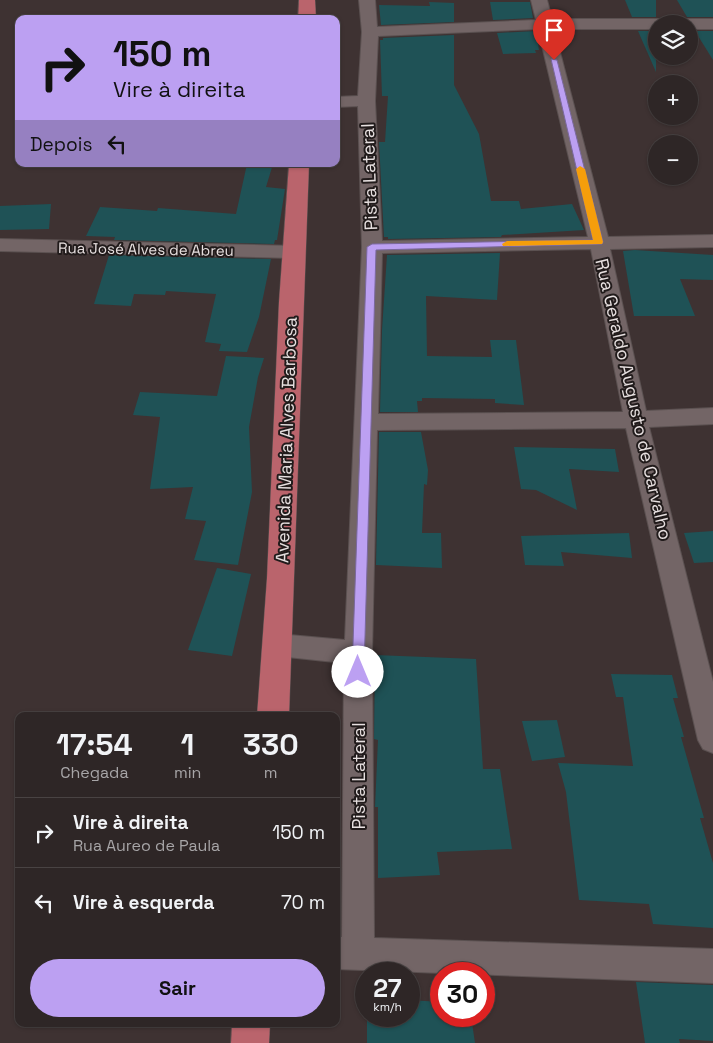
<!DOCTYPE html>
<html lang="pt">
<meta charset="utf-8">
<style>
:root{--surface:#2e2626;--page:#3a3232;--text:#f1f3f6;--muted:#a7a5a7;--line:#494343;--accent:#bca0f2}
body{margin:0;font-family:"Space Grotesk",sans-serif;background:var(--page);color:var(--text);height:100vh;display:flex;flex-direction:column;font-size:19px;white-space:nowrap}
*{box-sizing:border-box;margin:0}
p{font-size:16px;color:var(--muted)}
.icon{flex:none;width:28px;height:28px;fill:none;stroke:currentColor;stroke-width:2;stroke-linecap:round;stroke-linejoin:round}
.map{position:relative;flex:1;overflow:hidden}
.sheet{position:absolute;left:15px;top:712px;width:325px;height:315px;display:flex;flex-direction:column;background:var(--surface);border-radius:10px;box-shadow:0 1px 4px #0004,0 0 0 1px var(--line)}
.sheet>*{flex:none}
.banner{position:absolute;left:15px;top:15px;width:325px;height:152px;border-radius:10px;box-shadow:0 1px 4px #0004,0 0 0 1px var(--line);background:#bca0f2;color:#111;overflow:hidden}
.controls{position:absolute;left:648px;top:15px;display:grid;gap:10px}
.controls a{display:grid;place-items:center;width:50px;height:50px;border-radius:50%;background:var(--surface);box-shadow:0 1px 4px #0004,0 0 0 1px var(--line);font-size:25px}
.speed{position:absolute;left:355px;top:962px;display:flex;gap:10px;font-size:25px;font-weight:700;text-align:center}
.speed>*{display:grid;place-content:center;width:65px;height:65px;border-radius:50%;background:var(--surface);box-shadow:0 1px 4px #0004,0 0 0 1px var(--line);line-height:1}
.speed small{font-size:12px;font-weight:400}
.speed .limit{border:8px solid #d22;background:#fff;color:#111}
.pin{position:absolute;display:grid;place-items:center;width:42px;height:42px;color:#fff;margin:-51px -21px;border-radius:50% 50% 50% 0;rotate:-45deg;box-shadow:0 0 5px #0007}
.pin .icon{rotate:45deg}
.me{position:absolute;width:55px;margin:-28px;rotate:0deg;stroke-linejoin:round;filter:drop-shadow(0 0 4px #0008)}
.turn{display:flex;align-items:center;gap:18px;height:105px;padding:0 15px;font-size:22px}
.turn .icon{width:65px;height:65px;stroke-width:2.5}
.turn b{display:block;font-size:35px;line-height:42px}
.then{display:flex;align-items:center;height:48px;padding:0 15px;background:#0003;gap:10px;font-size:19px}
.eta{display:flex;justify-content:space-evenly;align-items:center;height:85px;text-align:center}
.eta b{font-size:30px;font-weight:700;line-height:35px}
.primary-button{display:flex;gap:10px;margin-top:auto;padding:10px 15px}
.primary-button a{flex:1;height:58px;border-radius:30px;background:var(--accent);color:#111;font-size:20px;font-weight:700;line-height:58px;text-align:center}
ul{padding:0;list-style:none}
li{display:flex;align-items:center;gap:15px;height:70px;padding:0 15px;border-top:1px solid var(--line)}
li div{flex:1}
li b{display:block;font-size:19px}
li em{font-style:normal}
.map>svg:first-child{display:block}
.building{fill:#1f5256}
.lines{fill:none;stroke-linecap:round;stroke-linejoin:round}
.street-casing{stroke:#5b5151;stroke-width:2}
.highway-casing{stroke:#5b5151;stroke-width:1}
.street{fill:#736566;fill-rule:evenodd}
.highway{fill:#ba646c;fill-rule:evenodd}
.route{fill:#bca0f2;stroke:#7a689d}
.slow{fill:#f59e0b}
.labels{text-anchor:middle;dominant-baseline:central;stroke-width:4;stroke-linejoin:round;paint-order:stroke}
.far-street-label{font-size:15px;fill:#e7e0e0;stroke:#211b1b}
.street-label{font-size:18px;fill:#e7e0e0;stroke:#211b1b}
</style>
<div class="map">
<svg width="713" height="1043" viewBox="0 0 713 1043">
<rect width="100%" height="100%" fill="#3e3232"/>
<g class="building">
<polygon points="625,0 656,0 656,17 632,17"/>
<polygon points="677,0 713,0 713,17 687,17"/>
<polygon points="429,2 454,3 454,22 381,25 379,5 430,6"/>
<polygon points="490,2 530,2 533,18 493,20"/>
<polygon points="536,31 539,50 535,50 536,53 503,54 497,33"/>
<polygon points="638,31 656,31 656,72"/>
<polygon points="695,31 713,31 713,60"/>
<polygon points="454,35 454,85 479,134 491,201 519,201 521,209 572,204 584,230 502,235 501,237 388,239 388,237 384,237 379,142 385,142 388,96 382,96 380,40 383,40 383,38"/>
<polygon points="247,164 273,164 266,187 285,189 277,240 275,240 274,244 114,240 115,237 86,236 100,207 157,211 158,208 236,214"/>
<polygon points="51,204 49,229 0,230 0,206"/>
<polygon points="635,250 713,255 713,280 680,279 695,316 634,316 623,251"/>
<polygon points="500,253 497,300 426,296 427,356 492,357 490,340 516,340 524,405 495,403 495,399 422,398 422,401 417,401 418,412 380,412 382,330 387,255"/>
<polygon points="109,255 271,259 259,317 247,352 219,351 221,344 205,342 216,294 166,291 165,295 134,294 131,306 94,304"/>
<polygon points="226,356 264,358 258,377 249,427 252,492 238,565 194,560 206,521 185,519 193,487 150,489 160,417 133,415 140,392 217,396"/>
<polygon points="379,432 421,432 428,470 427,485 424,484 422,533 441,533 442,568 376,565"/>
<polygon points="514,447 615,449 619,472 569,469 577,510 536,490 521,489"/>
<polygon points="713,531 713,562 694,563 684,533"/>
<polygon points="629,533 632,558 561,552 564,566 525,565 521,536"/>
<polygon points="217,568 251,574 232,656 188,650"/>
<polygon points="375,655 476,659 483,769 500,769 512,849 437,852 440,875 378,878 378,807 375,807 378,740 374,739"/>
<polygon points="611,674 672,675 678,698 673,698 684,737 681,737 704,818 700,818 713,863 713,928 653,924 649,904 579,900 566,792 558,763 633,766 623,697 616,697"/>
<polygon points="557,720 565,757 532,761 522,721"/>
<polygon points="636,982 713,985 713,1041 679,1039 680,1043 645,1043"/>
<polygon points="409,1000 441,1002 441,1016 471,1016 475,1043 367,1043 367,1016 409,1016"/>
</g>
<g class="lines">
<defs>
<g id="street">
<path d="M359,0H375L377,27L536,20L531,0H547L552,19H713V29H689V24H656V29H554L608,237L713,235V247L610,249L646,411L713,408V424L649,427L713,682V753L703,749L698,740L626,428L377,430L372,653L374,938L713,949V983L336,969V937H342L344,663L278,656L268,653L264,645L268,637L278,634L345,640L362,247L358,106L336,107V97L358,96L362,32ZM538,29L588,237L382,241L375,101L378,36ZM591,249L623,412L378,414L382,253Z"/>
<polygon points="0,239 293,246 300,248 303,252 300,256 293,258 0,251"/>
</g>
<g id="highway">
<polygon points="299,0 315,0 316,19 298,19"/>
<polygon points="289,164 309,164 289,716 257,716 267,578 279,302"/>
<polygon points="232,1024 270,1024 269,1043 231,1043"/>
</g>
</defs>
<use href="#street" class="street-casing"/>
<use href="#highway" class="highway-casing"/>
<use href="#street" class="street"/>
<use href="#highway" class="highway"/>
</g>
<polygon class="route" points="551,59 557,60 603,242 602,244 376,250 364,672 362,675 358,677 354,675 352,672 367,247 372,244 593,240"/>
<polygon class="slow" points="580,166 585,169 603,242 602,244 503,246 502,244 507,241 593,240 576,169"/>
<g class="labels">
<g class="far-street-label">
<text transform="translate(146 249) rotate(1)">Rua José Alves de Abreu</text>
</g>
<g class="street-label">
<text transform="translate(369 177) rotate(-92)">Pista Lateral</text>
<text transform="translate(634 399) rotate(77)">Rua Geraldo Augusto de Carvalho</text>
<text transform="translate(286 440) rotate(-88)">Avenida Maria Alves Barbosa</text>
<text transform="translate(358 776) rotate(-90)">Pista Lateral</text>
</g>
</g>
</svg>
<div class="controls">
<a><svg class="icon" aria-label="layers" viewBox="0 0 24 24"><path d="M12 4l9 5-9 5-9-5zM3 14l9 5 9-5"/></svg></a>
<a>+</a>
<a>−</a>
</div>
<div class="speed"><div>27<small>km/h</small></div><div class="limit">30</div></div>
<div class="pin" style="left:554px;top:60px;background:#d93025"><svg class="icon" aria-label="arrive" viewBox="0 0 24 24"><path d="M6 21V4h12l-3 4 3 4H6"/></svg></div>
<svg class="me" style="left:358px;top:672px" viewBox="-20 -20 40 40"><circle r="19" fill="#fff"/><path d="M0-13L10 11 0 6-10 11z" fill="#bca0f2"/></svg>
<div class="banner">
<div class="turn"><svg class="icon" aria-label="right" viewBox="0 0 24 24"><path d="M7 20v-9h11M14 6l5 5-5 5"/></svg><div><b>150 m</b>Vire à direita</div></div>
<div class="then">Depois<svg class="icon" aria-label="left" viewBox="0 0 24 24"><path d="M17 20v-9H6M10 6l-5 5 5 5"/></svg></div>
</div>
<section class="sheet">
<div class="eta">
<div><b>17:54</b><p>Chegada</p></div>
<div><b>1</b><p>min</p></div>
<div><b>330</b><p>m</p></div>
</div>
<ul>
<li><svg class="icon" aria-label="right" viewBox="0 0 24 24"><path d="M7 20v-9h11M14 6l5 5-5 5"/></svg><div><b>Vire à direita</b><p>Rua Aureo de Paula</p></div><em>150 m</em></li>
<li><svg class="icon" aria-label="left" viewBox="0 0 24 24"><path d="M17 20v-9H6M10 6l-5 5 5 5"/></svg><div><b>Vire à esquerda</b></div><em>70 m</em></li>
</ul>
<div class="primary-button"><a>Sair</a></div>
</section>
</div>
